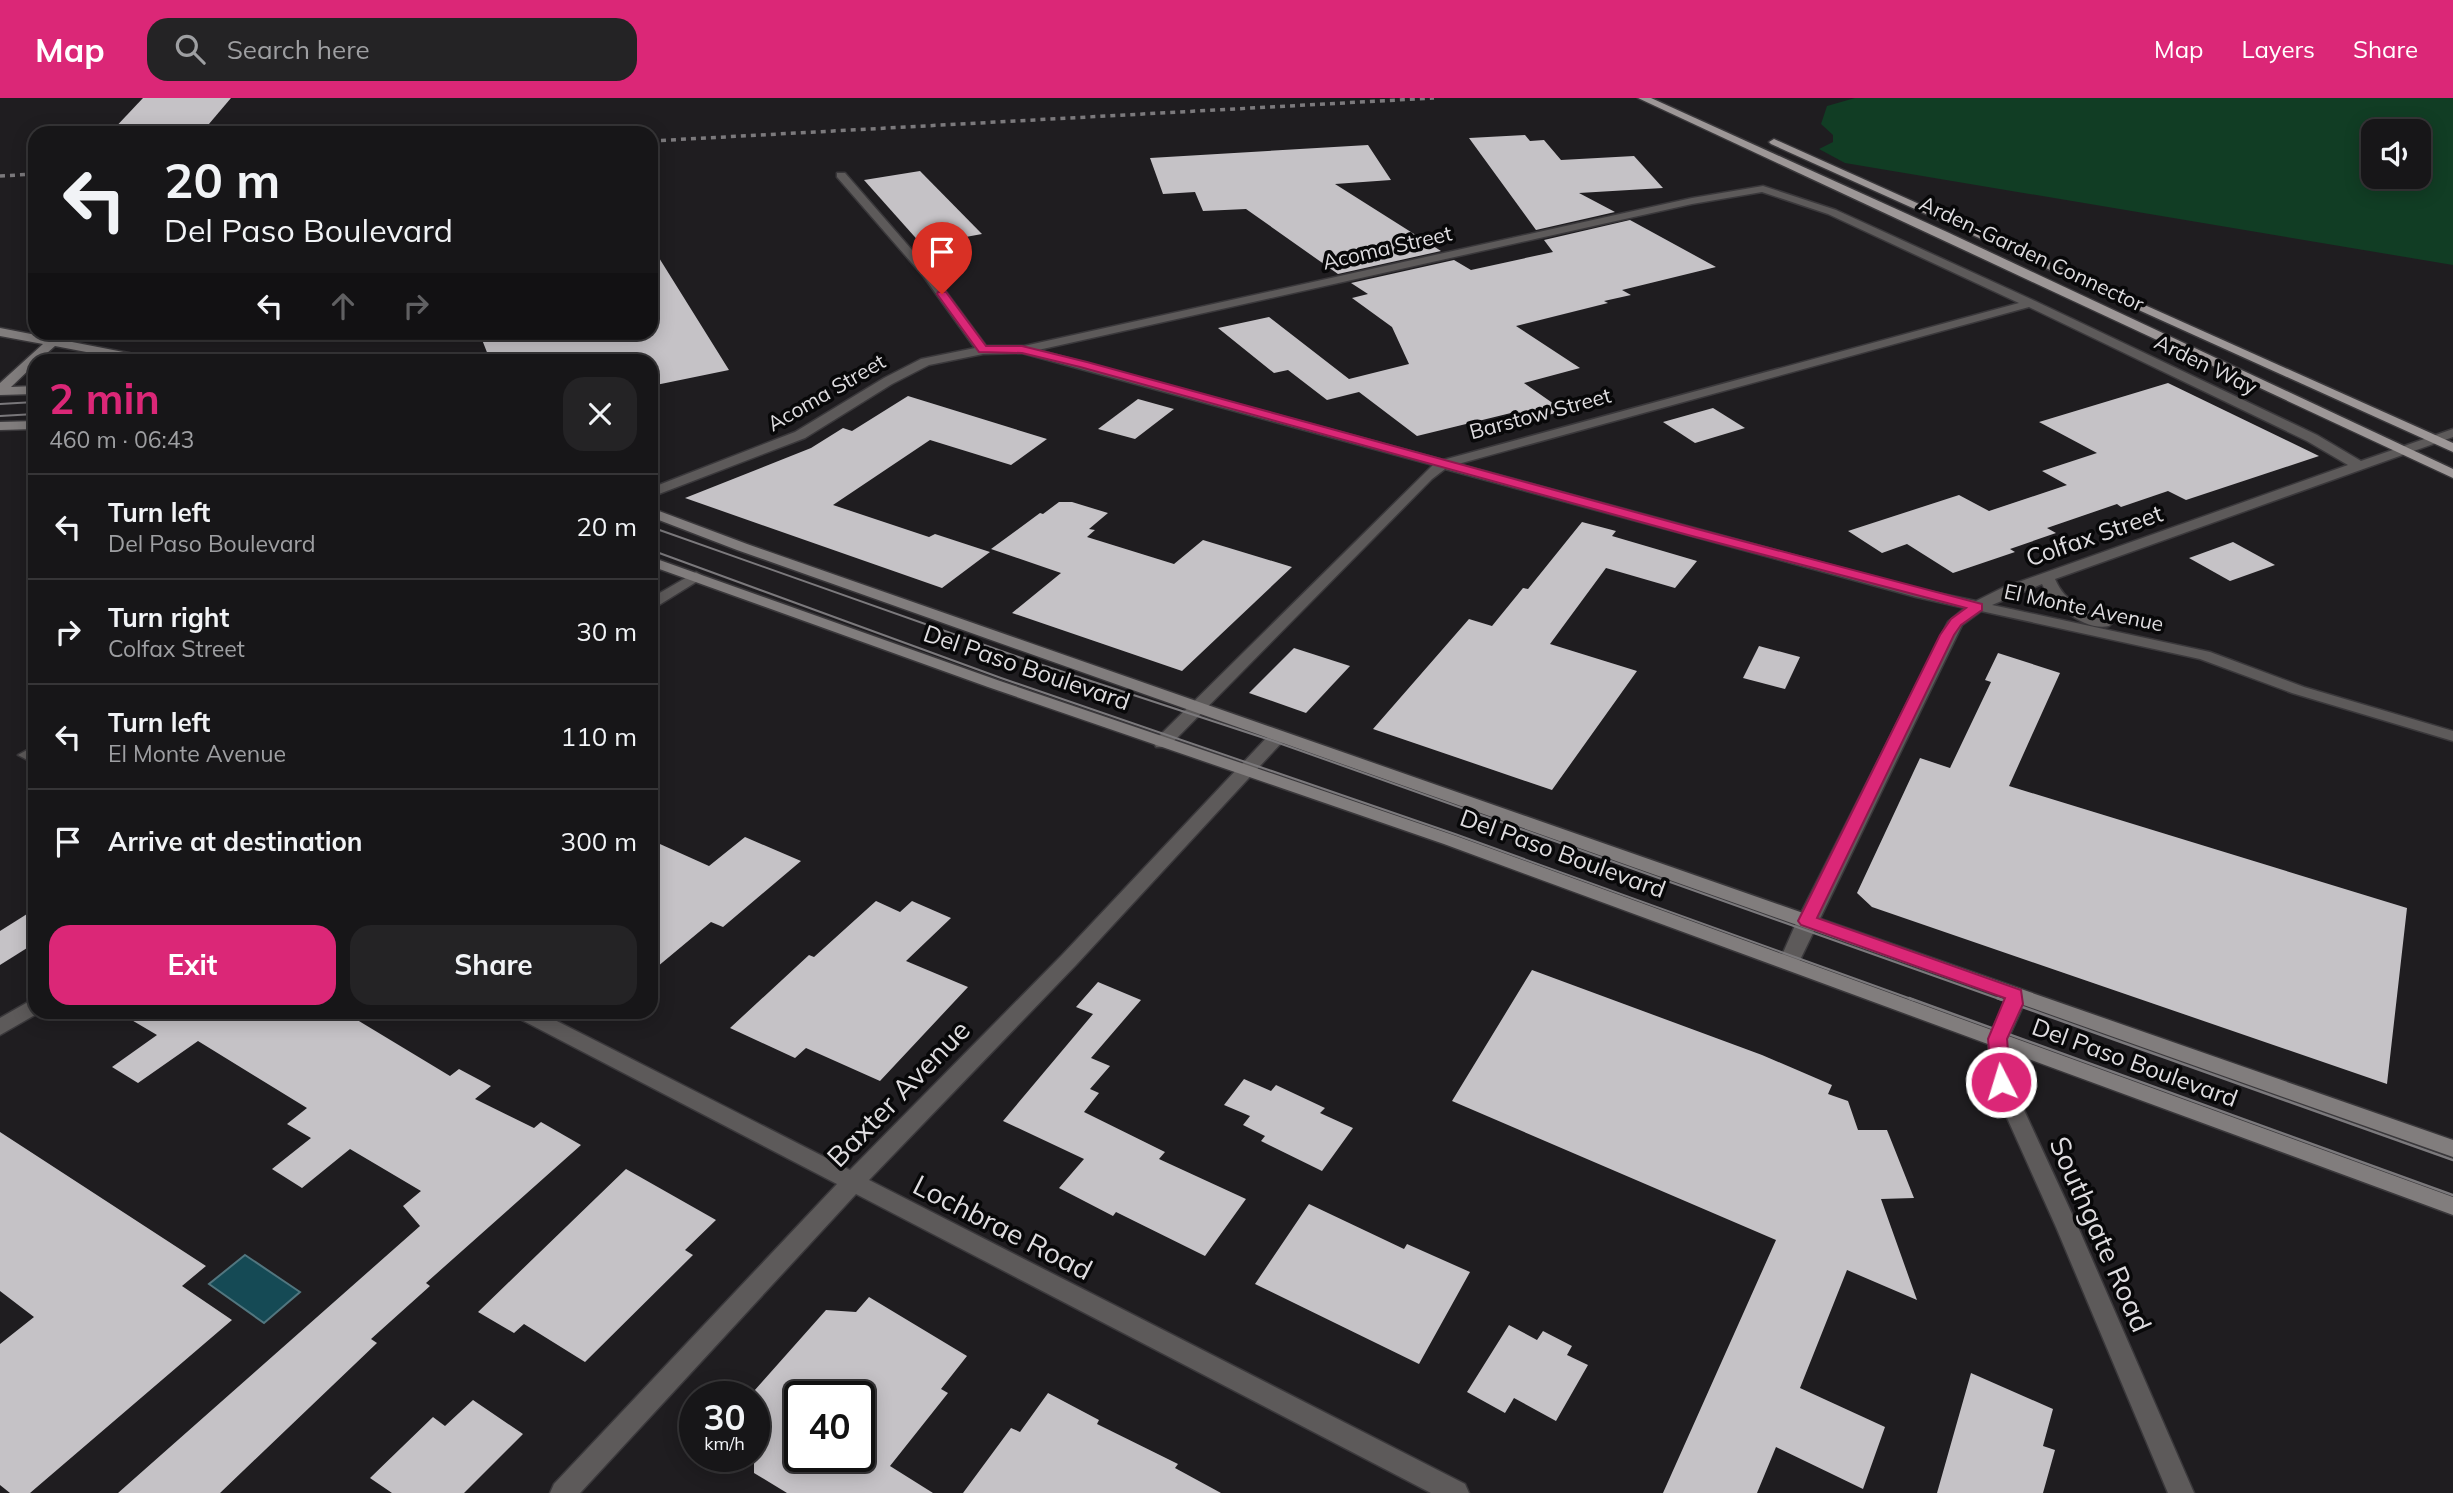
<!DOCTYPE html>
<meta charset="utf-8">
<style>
:root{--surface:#171618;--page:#242325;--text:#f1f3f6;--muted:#9e9fa2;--line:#363537;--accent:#db2777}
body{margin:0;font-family:Mulish,sans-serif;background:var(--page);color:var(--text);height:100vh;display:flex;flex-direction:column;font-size:26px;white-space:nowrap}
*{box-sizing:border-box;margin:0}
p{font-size:23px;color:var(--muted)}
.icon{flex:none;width:38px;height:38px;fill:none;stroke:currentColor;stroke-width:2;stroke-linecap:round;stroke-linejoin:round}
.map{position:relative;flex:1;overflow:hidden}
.drawer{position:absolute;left:28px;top:256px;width:630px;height:665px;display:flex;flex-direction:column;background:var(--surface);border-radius:21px;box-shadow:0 4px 18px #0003,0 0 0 2px var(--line)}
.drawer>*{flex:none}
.guide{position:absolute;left:28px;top:28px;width:630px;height:214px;border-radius:21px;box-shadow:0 4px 18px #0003,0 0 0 2px var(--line);background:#171618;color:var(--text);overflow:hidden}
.buttons{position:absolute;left:2361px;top:21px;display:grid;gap:14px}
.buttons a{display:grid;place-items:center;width:70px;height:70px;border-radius:14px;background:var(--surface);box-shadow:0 4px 18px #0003,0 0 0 2px var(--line);font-size:35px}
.speed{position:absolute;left:679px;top:1283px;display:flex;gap:14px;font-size:35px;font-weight:700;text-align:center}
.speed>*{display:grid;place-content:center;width:91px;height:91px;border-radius:50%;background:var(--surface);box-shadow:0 4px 18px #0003,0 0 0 2px var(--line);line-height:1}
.speed small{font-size:18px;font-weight:400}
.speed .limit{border:4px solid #111;border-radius:10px;background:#fff;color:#111}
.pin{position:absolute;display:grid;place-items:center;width:60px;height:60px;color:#fff;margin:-72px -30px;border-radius:50% 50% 50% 0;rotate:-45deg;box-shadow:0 0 7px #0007}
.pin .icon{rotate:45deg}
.me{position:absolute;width:77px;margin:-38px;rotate:355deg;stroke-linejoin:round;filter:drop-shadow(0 0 5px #0008)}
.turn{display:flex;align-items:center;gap:24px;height:147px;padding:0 21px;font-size:32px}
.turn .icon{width:91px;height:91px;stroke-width:2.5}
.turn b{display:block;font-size:49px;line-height:60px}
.lanes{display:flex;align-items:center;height:66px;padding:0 21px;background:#0003;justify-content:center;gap:35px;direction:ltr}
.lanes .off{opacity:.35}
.round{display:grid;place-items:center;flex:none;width:74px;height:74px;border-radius:21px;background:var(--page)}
.overview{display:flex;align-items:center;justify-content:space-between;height:119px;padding:0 21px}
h1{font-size:42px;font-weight:700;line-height:52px;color:var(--accent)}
.action{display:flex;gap:14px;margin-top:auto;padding:14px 21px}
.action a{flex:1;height:80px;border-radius:21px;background:var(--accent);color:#fff;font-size:28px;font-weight:700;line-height:80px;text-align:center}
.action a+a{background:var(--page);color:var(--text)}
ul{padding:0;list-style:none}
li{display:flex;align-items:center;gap:21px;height:105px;padding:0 21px;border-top:2px solid var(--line)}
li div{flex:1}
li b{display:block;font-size:26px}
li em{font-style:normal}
header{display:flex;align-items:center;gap:42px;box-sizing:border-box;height:98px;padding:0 35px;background:var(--accent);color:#fff}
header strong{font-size:33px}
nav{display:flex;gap:38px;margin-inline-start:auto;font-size:24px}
.search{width:490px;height:63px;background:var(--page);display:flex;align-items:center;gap:18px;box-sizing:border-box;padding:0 24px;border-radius:21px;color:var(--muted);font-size:26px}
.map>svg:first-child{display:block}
.green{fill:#113d24;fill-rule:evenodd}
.water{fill:#154a55;stroke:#52767f;stroke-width:2}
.building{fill:#c5c2c6;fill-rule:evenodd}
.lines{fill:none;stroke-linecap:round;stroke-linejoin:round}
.minor-casing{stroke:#3a383b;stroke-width:3}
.tertiary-casing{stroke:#3a383b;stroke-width:3}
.secondary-casing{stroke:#3a383b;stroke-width:3}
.primary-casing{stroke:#3a383b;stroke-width:3}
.minor{fill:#5d5a5a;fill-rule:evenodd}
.tertiary{fill:#5d5a5a;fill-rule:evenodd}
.secondary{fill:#817d7d;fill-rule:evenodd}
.primary{fill:#9d9797;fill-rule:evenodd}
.tram-far1{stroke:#7b797c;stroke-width:2}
.tram{stroke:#7b797c;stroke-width:2.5}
.rail{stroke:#7b797c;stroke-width:3.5;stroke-dasharray:5 5;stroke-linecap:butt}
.route{fill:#db2777;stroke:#8e194d;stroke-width:2}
.labels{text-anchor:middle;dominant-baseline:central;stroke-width:7;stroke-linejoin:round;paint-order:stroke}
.far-street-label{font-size:21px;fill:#dfdde0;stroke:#080809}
.street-label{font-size:24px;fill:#dfdde0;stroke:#080809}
.near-street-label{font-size:28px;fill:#dfdde0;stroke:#080809}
</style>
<header>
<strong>Map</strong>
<div class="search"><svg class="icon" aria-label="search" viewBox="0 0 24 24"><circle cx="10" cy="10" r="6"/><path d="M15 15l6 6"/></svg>Search here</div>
<nav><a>Map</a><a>Layers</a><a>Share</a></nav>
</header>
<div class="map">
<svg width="2453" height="1395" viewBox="0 0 2453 1395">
<rect width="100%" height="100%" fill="#1f1d20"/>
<path class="green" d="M1855,0H2453V167L1845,65L1819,51L1833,44V37L1821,26L1827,8ZM2373,33H2418V79H2373Z"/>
<polygon class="water" points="245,1157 300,1194 264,1225 209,1186"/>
<g class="building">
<polygon points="143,0 231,0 203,33 110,35"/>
<polygon points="1525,37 1530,43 1544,42 1561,62 1634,58 1663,90 1579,95 1615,114 1536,132 1469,40"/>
<polygon points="1368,47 1391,82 1335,86 1441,153 1338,176 1246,111 1203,113 1195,94 1163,96 1150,60"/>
<polygon points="920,73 982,136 922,147 864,82"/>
<polygon points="1630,122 1716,169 1622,192 1631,197 1604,203 1608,205 1516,228 1580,270 1524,285 1564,313 1524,323 1511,315 1417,338 1359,294 1327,302 1288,272 1274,275 1218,230 1269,219 1349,281 1409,266 1392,229 1352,200 1368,196 1351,185 1454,162 1471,172 1553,154 1544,142"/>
<polygon points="651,147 729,272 651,288 651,262 490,262 479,234 651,234"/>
<polygon points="2168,285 2319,358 2186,402 2168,393 2121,409 2117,406 2047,430 2056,435 2010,451 2015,454 1953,475 1907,446 1882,455 1848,433 1959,397 1989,413 2067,387 2042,373 2097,355 2039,324"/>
<polygon points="908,298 1047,341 1011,367 930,342 833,407 929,439 935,436 990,454 942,490 685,400 811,350 843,330 852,333"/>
<polygon points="1138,301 1174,311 1135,341 1098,331"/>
<polygon points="1713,310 1745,330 1695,345 1663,324"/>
<polygon points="1059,404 1072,404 1108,415 1089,431 1095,432 1087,439 1174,466 1203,442 1292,469 1182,573 1012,515 1061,475 991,451 1040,415 1043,416"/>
<polygon points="1582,424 1616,433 1612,438 1697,463 1675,490 1606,470 1550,546 1637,573 1552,692 1373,631 1469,521 1492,528 1523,490 1528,491"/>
<polygon points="2233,444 2275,467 2230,483 2189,460"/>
<polygon points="1759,548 1800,559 1785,591 1743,580"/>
<polygon points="1294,550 1350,568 1306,615 1249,595"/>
<polygon points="1998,555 2060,575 2009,688 2407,810 2387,986 1872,809 1857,795 1920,660 1950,670 1991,584 1985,582"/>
<polygon points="745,739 801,763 723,829 711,824 651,874 651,742 709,768"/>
<polygon points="876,803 900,814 912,803 951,820 906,863 968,889 880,983 806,950 795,960 730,930 809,857 814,859"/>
<polygon points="35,811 35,845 0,867 0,833"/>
<polygon points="1532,872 1762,957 1832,987 1828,996 1848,1003 1858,1032 1887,1032 1914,1100 1881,1101 1917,1202 1847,1172 1800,1290 1885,1329 1863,1391 1776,1349 1757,1395 1663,1395 1776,1142 1452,1003"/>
<polygon points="1098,884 1141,902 1091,960 1110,968 1090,991 1099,995 1084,1014 1165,1054 1159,1061 1246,1101 1205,1158 1116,1114 1113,1118 1059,1090 1084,1061 1003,1023 1093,916 1076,909"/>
<polygon points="118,914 344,914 450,978 459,971 491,988 475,1001 534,1030 541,1024 581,1047 426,1185 430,1188 371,1241 377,1245 220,1395 118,1395 420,1128 403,1108 421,1093 350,1051 302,1090 272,1071 311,1040 287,1026 307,1010 198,943 138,985 112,969 157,937"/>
<polygon points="1244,981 1271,993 1276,987 1325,1010 1320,1015 1353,1030 1322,1073 1261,1043 1265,1038 1243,1027 1250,1018 1224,1007"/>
<polygon points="0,1034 206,1168 182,1188 232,1222 30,1395 10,1395 0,1387 0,1246 34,1219 0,1193"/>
<polygon points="626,1071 716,1122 685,1152 693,1157 585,1264 524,1226 514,1235 478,1214"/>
<polygon points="1309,1106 1404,1151 1407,1146 1470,1174 1419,1266 1255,1186"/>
<path d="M869,1199L967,1258L941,1291L948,1295L890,1368L933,1395H787L754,1375V1293L826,1212L856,1214ZM800,1298H859V1358H800Z"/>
<polygon points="1509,1227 1537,1242 1543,1233 1572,1248 1567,1257 1588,1267 1556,1323 1514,1300 1505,1315 1467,1294"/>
<polygon points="1971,1275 2053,1311 2043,1348 2055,1352 2043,1395 1937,1395"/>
<polygon points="1048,1295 1099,1322 1097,1326 1178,1366 1175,1370 1221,1395 963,1395 1011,1330 1020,1334"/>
<polygon points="473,1302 523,1336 464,1395 392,1395 370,1380 433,1319 445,1328"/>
</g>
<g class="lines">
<defs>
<g id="minor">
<path d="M837,75H845L932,175L986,248H1024L1692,100L1763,88L1836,112L2035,203L2317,337L2361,363L2453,331V339L2055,481C2065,505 2086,513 2109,522L2112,525L2109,528C2086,534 2051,506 2042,486L1992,507L2210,554L2304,589L2453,633V643L2292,595L2200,561L1981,513L1962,527L1799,864L1796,869H1782L1779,864L1797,823L1948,524L1965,510L1916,499L1445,371L1432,381L1168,649H1156L1154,645L1156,641L1433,367L1022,255L983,256L929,267L892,286L805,340L651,399V390L795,334L884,280L921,261L975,250L924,179L837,79ZM1762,94L1828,116L2019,205L1443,362L1038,252L1692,106ZM2029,209L2307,343L2348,367L2002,490L1976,503L1923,492L1458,366Z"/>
<polygon points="696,474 703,478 701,481 651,512 651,500"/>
<polygon points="1278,633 1284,634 1286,638 1284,642 1076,867 869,1082 1465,1386 1469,1395 1431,1395 856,1096 580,1395 550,1395 554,1386 837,1086 516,919 513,914 539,914 850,1072 1062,857 1272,634"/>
<polygon points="27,652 35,654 35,666 18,657"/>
<polygon points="35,900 35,914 40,914 0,937 0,920"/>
</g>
<polygon id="tertiary" points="2014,890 2021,892 2024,906 2008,941 2011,984 2078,1129 2194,1395 2168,1395 2056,1129 1991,984 1988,941 2004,906 2007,892"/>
<g id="secondary">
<polygon points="0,230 144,258 150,262 128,262 55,248 39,262 35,262 35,266 11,289 35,288 35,296 0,297 0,285 43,246 0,238"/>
<polygon points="35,323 35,331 0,332 0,324"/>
<polygon points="651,410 747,446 2453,1042 2453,1059 737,452 651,419"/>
<polygon points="651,459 1000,583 1456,738 2453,1099 2453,1117 1444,746 988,589 651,468"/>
</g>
<g id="primary">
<polygon points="1638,0 1651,0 1947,134 2453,371 2453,380"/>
<polygon points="1774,41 2453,345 2453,354 1771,46 1769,44"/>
</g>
</defs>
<use href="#minor" class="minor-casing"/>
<use href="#tertiary" class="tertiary-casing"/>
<use href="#secondary" class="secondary-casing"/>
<use href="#primary" class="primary-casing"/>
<use href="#minor" class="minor"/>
<use href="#tertiary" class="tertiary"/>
<use href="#secondary" class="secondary"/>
<use href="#primary" class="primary"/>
<g class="tram-far1">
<polyline points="0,306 35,304"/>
<polyline points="0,318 35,316"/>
<polyline points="651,429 1024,561 1273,643 2002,902"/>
<polyline points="651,452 1001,580 1455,736 1914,902"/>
</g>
<g class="tram">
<polyline points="1909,900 2453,1097"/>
<polyline points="1997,900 2453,1062"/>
</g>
<g class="rail">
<polyline points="651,43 1434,0"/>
<polyline points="0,78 35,76"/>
</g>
</g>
<polygon class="route" points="938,194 946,194 986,248 1022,248 1087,264 1697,431 1982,506 1982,512 1961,527 1954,537 1817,820 2021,892 2023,906 2007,941 2011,984 2008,989 2001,991 1995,989 1992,984 1988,941 2005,900 1801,827 1798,823 1940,537 1951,521 1966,510 1688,437 1080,269 1022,255 979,254 937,196"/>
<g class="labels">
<g class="far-street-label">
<text transform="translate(1387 149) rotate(-13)">Acoma Street</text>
<text transform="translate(2032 155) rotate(25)">Arden-Garden Connector</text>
<text transform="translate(2206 266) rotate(26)">Arden Way</text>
<text transform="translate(826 294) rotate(-30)">Acoma Street</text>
<text transform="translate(1540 315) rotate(-15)">Barstow Street</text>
<text transform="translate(2084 509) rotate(12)">El Monte Avenue</text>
</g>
<g class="street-label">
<text transform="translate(2094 437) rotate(-19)">Colfax Street</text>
<text transform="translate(1027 569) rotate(19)">Del Paso Boulevard</text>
<text transform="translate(1563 755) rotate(20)">Del Paso Boulevard</text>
<text transform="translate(2135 964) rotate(20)">Del Paso Boulevard</text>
</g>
<g class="near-street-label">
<text transform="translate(898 995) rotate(-46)">Baxter Avenue</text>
<text transform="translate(1003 1129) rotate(27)">Lochbrae Road</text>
<text transform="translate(2101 1136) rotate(66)">Southgate Road</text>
</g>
</g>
</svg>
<div class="buttons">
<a><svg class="icon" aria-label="sound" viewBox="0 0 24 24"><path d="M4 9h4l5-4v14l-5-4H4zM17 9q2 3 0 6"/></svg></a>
</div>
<div class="speed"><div>30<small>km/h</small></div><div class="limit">40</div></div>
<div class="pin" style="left:942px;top:196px;background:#d93025"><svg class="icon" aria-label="arrive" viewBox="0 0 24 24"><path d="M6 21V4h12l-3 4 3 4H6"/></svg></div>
<svg class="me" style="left:2001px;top:984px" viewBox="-20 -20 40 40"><circle r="17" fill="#db2777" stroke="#fff" stroke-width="3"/><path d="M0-11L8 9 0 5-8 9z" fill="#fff"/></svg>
<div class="guide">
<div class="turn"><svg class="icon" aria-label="left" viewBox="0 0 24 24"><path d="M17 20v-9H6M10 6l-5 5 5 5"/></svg><div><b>20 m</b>Del Paso Boulevard</div></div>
<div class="lanes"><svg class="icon" aria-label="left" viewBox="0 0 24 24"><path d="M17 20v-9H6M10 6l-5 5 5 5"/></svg><svg class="icon off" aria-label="ahead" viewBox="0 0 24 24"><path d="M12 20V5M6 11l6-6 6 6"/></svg><svg class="icon off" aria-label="right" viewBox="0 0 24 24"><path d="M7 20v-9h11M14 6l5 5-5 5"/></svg></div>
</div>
<section class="drawer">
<div class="overview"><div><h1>2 min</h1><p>460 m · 06:43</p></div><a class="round"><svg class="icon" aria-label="close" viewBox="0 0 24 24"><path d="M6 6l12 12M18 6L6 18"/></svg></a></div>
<ul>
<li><svg class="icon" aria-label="left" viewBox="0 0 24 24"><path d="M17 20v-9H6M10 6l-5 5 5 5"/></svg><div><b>Turn left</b><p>Del Paso Boulevard</p></div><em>20 m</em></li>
<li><svg class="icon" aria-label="right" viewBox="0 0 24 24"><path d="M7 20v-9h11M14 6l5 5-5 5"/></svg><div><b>Turn right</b><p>Colfax Street</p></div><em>30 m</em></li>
<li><svg class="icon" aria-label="left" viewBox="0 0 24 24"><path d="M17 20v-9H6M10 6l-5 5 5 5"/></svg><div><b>Turn left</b><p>El Monte Avenue</p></div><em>110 m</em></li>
<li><svg class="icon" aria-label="arrive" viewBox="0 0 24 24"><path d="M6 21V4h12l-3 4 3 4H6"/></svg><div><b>Arrive at destination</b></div><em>300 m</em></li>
</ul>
<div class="action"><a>Exit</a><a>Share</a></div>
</section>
</div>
